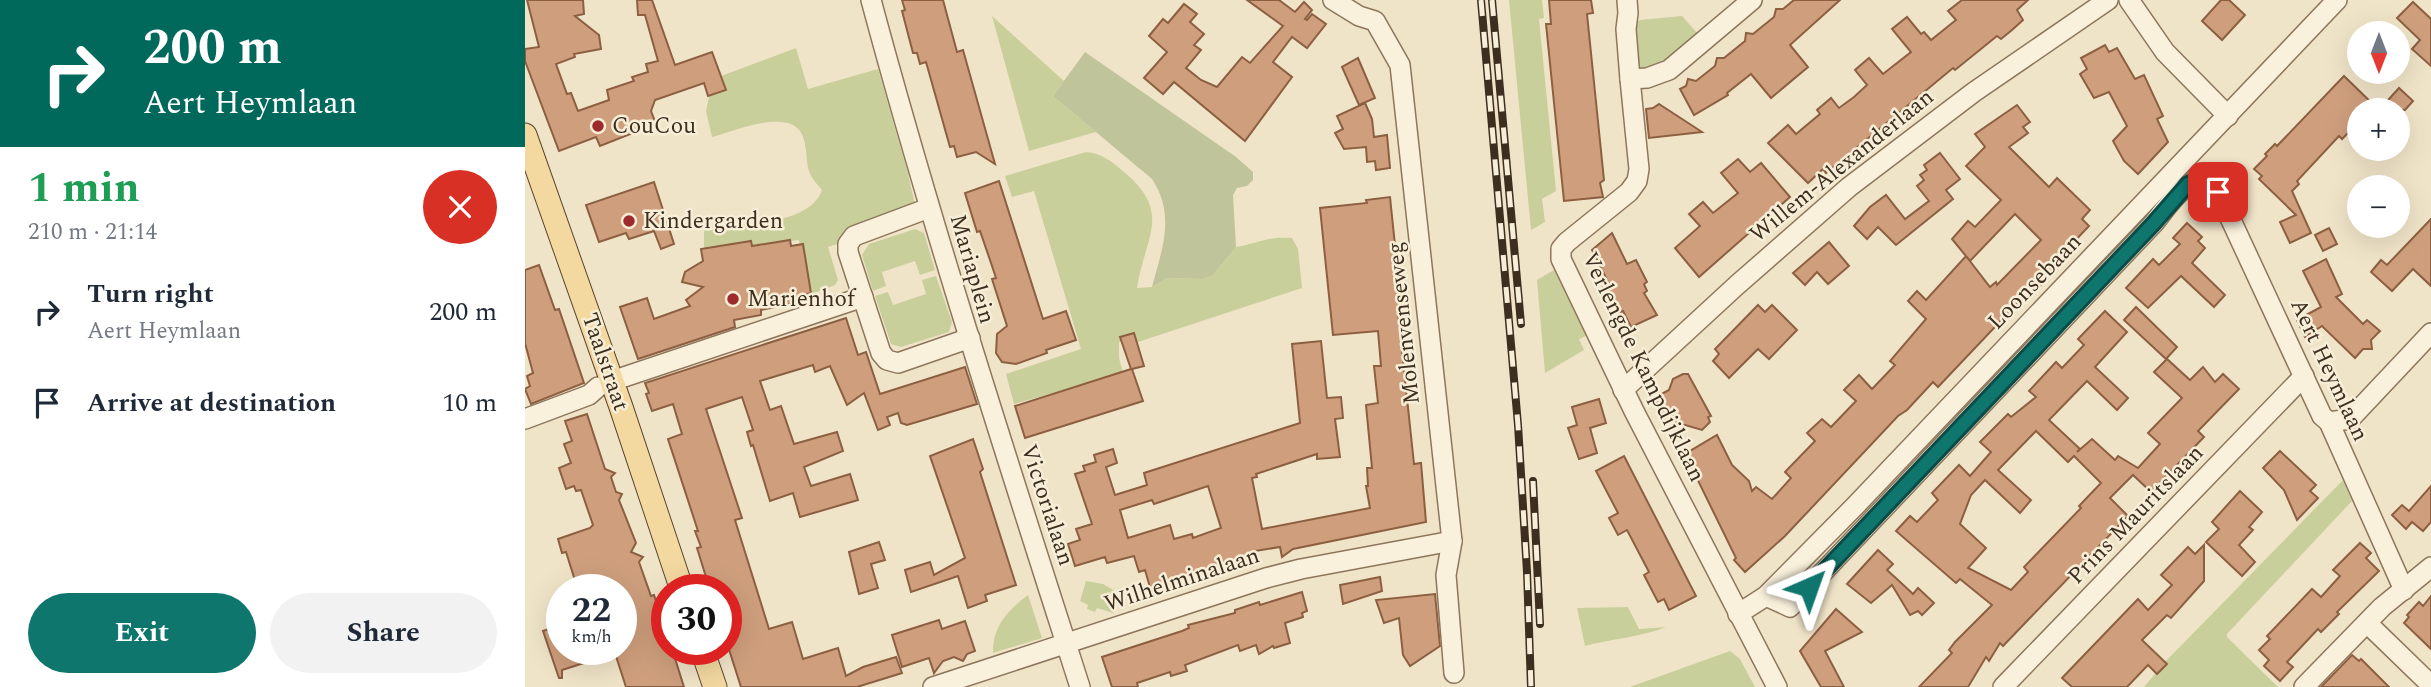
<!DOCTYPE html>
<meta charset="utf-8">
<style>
:root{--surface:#fff;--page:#f2f2f3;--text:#1f2937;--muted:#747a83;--accent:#0f766e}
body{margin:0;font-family:Spectral,serif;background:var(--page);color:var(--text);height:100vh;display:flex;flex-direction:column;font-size:26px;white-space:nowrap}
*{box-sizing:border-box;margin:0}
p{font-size:23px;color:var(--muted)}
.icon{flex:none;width:38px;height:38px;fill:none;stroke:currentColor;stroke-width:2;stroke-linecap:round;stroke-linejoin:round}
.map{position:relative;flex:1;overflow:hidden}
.drawer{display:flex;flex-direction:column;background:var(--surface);width:525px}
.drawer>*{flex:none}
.guide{background:#00695c;color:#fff;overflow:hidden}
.needle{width:46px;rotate:180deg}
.controls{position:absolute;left:1822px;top:21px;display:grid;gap:14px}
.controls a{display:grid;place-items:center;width:63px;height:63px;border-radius:50%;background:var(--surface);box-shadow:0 7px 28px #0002;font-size:35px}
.speed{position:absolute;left:21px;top:574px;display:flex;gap:14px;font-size:35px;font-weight:700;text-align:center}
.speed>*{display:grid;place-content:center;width:91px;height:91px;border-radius:50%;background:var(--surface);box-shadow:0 7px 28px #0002;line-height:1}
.speed small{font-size:18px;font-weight:400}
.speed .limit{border:10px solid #d22;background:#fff;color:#111}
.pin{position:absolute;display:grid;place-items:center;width:60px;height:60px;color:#fff;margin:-30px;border-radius:14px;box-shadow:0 4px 10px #0006}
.me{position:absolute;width:77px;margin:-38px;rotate:43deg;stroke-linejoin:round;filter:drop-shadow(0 0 5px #0008)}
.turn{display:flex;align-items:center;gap:24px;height:147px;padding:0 28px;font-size:32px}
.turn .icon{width:91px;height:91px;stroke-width:2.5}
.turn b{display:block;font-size:49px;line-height:60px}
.round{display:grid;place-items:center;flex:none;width:74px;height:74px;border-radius:37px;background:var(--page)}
.overview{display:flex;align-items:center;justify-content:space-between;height:119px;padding:0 28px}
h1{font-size:42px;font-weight:700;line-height:52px;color:#1e9e55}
.primary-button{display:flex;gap:14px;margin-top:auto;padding:14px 28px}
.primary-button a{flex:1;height:80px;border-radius:42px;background:var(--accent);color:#fff;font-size:28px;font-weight:700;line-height:80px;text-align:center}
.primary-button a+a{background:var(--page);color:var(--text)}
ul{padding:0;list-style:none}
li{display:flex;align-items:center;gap:21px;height:91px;padding:0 28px}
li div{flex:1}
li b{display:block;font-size:26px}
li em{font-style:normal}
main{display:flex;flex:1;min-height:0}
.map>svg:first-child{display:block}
.green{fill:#c9cf9b}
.cemetery{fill:#bfc49a}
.building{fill:#cf9f7d;stroke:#8d5f41;stroke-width:2;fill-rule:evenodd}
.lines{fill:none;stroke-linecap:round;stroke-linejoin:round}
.minor-casing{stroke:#8d765c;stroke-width:22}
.major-casing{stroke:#5b4430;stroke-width:25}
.minor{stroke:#faf1dc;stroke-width:19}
.major{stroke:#f3d9a0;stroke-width:23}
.rail-casing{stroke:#3d2e20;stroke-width:8}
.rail{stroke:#f7eed8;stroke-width:5;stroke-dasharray:16;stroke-linecap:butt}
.route-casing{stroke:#0a4d48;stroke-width:18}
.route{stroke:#0f766e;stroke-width:12}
.poi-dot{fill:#9e2a2b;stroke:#f7eed8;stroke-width:2.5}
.labels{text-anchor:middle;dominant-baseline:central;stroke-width:5;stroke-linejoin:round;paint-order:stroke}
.poi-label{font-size:23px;fill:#3d2e20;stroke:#f7eed8;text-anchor:start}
.street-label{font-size:23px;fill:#3d2e20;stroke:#f7eed8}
</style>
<main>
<section class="drawer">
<div class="guide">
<div class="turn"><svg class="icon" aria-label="right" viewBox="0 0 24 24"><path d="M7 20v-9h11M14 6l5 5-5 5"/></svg><div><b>200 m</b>Aert Heymlaan</div></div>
</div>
<div class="overview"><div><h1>1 min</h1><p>210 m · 21:14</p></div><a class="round" style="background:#d93025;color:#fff"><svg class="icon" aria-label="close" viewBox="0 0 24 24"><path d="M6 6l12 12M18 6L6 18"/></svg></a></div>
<ul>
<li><svg class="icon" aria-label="right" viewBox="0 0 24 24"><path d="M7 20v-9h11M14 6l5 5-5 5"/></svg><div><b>Turn right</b><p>Aert Heymlaan</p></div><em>200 m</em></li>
<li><svg class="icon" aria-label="arrive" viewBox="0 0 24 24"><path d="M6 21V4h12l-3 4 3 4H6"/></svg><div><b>Arrive at destination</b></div><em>10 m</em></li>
</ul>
<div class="primary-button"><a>Exit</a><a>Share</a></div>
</section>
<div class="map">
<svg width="1906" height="687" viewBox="0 0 1906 687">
<rect width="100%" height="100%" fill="#f0e4c8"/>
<g class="green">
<polygon points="984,0 1017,0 1019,18 1014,19 1031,191 1017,199 1020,222 1006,230"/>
<polygon points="467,16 539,81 528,96 571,132 504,151"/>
<polygon points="1157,16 1172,33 1171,36 1132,68 1119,71 1113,67 1107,25 1115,20"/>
<path d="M271,48L283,89L353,69L382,170L392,213L387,220L303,247L313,280L310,285L284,295L274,240L179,253V227C211,224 284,227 297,190C277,168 285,165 279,140C271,104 210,131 187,137L181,111L188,79Z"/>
<path d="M561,152C577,153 587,162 599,172C648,213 620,236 612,288L627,287L642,278L678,279L687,276L711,247C735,243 741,236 767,238L773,249L777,288L610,343L599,340L594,342V358L598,373L489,404L481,374L556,349L509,191L487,197L480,176Z"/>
<polygon points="390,229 399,233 410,270 395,275 390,261 357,272 361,286 348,291 337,255 344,244"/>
<polygon points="1029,270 1061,336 1054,339 1059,350 1020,373 1012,280"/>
<polygon points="411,276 427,322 424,332 376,347 366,344 350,296 363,292 368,305 401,294 397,280"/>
<polygon points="1818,480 1827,501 1702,634 1702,637 1753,687 1619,687 1639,663"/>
<polygon points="561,581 578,584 595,594 588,613 572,608 570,612 562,609 563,605 555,601"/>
<path d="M503,595L517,638L468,653C467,627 483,610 503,595Z"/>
<path d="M1103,607L1114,629L1141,627C1116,637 1086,639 1060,646L1052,608Z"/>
<polygon points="1205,651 1215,659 1230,687 1105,687"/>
</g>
<path class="cemetery" d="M560,52L711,157L728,172V180L722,186L712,188L708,195L711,247L687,276L678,279L642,278L627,287C637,249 651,215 627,179L528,96Z"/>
<g class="building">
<polygon points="2,0 58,0 59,14 50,16 74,35 76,49 49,54 50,57 31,64 42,94 46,93 53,111 84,100 82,90 109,81 107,77 123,72 121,64 133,61 120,15 113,15 112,0 127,0 150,65 187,52 201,90 183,96 179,83 130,100 126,111 131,124 75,146 71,137 34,151 0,61 0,49 14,47"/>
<polygon points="377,0 418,0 432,52 438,50 470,164 451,152 432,157 429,146 425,147 401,62 395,64 392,53 388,53 377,11 380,10"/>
<polygon points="722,0 754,0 770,12 779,2 787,10 780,19 782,20 787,14 801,24 782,48 767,37 748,62 767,77 720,141 649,82 638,94 619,78 642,52 624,36 638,19 643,23 659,4 672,14 665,22 679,34 669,45 676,50 661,68 676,80 692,87 717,57 725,63 758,26"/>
<polygon points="1024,0 1066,0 1068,13 1062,14 1079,180 1075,183 1078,197 1039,201 1021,24 1026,24"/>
<polygon points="1269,0 1315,0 1265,45 1283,67 1246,98 1226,74 1202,93 1203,95 1169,115 1155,89 1161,86 1163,79 1171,81 1190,66 1192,58 1199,58 1220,41 1221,33 1228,34 1249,17 1251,9 1258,9"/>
<polygon points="1437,0 1503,0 1492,10 1498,20 1487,30 1476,39 1472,36 1430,70 1428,68 1301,173 1298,169 1283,183 1243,143 1263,125 1271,134 1295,114 1292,110 1306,98 1314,108 1329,97 1342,85 1330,70 1344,58 1358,74 1386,52 1367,29 1382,17 1396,34 1399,32 1406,40 1431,20 1423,11"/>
<polygon points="1696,0 1704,0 1720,15 1697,40 1677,21"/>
<polygon points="1888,2 1906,19 1906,66 1887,49 1895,40 1872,18"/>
<polygon points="1580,45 1584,52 1592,48 1610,79 1619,75 1638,116 1632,119 1643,142 1613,174 1599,161 1588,141 1602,126 1584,92 1569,98 1555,74 1562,69 1556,58"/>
<polygon points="833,58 850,98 834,105 817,67"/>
<polygon points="1819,76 1854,110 1874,88 1888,101 1880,110 1834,110 1834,122 1817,139 1814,136 1772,181 1774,184 1767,191 1786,233 1765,243 1755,222 1771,215 1734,179 1737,176 1729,169 1742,156 1740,154 1750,144 1752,146"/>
<polygon points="840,103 847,119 849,137 862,135 865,168 851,170 850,161 842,162 841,147 819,149 810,133 818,129 812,116"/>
<polygon points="1134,104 1177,132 1124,138 1121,109 1128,108"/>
<polygon points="1492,105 1505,122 1498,127 1503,133 1484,147 1524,187 1532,178 1565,210 1557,219 1564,226 1546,245 1550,249 1514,287 1512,285 1505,290 1413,387 1408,382 1382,410 1373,416 1260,536 1220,572 1209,560 1211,558 1160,454 1192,435 1207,465 1224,481 1227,491 1231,487 1247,499 1266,478 1260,472 1290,441 1282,433 1297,419 1306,427 1331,401 1319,390 1334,375 1347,389 1370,365 1365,361 1401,319 1383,301 1392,291 1401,300 1441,256 1465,287 1471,282 1472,285 1516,240 1490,214 1445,261 1427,239 1443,221 1450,227 1476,200 1441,166 1460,147 1450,134"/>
<polygon points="1415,153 1435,179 1421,190 1428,199 1371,245 1353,227 1342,239 1329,226 1345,207 1361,195 1380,219 1404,201 1392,186 1399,180 1395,175 1402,170 1399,165"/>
<polygon points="1213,159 1225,172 1236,163 1265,197 1174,277 1150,248 1175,226 1164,214 1178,202 1188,213 1213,193 1196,173"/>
<polygon points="474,181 518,319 541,311 551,340 521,350 522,353 491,364 477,362 471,353 472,334 482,326 467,279 471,278 465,260 455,231 452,232 440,193"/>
<polygon points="129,182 149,244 136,249 129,231 104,239 101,233 74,242 61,205"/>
<path d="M865,197L877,313H873L889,464L896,463L901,522L768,549L757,557L755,547L724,552L726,558L645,581L647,587L627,594L620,570L614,572L609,556L582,563L580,557L550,566L543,544L555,540L551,529L567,524L550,474L560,471L558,466L571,462L569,455L588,449L592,463L581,467L590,495L622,485L619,473L775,423L767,344L796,341L802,398L816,397L818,418L810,419L815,457L792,459V454L731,474L732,477L727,478L737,529L845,508L841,486H843L842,468H847L841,405L853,403L849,366H856L853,331L808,335L795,208L842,203L841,200ZM683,486L696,528L668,538L667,534L649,539L645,525L603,538L595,510L627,500L629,504Z"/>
<polygon points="1906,219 1906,286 1888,269 1867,291 1846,272 1856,260 1862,265"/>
<polygon points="1662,223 1677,237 1673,241 1680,248 1667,263 1700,295 1689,307 1656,276 1623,308 1601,288 1628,259 1634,265 1655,244 1648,238"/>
<polygon points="1804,228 1812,244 1798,251 1790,235"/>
<polygon points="1087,233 1102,264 1111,260 1122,282 1119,284 1122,291 1119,293 1132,315 1106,327 1098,311 1090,314 1078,287 1084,284 1067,250"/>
<polygon points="265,240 266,246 278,244 286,293 274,296 275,302 236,310 236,315 209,320 210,327 113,359 95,307 122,298 129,319 165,306 161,300 178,287 157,282 160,272 178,261 176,249 226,241 227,246"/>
<polygon points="1304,242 1324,266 1303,284 1292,272 1280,285 1268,273"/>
<polygon points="1801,259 1817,294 1811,297 1838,324 1842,320 1855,331 1846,340 1847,349 1838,349 1830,358 1797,326 1780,337 1772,320 1796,307 1778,271"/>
<polygon points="14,265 30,310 34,309 59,383 6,404 0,389 5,386 2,376 8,373 0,343 0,270"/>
<polygon points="1233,305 1240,312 1247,305 1272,330 1244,359 1233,349 1204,378 1188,361 1194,354 1190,349"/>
<polygon points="1611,307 1652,347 1641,359 1599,320"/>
<path d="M1580,311L1602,332L1570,367L1603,398L1592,410L1562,381L1524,420L1555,449L1552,452L1567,439L1590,460L1593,456L1613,468L1635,444L1623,433L1657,398L1629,372L1642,359L1665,380L1678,367L1690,382L1698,374L1714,389L1673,431L1679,437L1626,492L1608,475L1585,498L1603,516L1478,646L1475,643L1464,661L1461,657L1443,687H1394L1427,653L1424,650L1430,642L1467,605L1435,579L1431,583L1371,531L1385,516L1392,522L1413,500L1407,493L1434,465L1445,476L1466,452L1455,442L1483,414L1486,417L1511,397L1504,391L1531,362L1537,368L1559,345L1553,339ZM1511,431L1543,462L1549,456L1576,483L1554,506L1556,508L1499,567L1503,572L1486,590L1443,568L1461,548L1435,524L1446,495L1460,480L1495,513L1506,500L1473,470Z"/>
<polygon points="321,318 333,355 341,352 355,394 440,367 452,404 382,425 376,423 373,413 362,417 365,425 353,430 339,393 322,405 305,366 290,372 288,365 235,381 245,410 256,406 269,444 312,432 318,451 279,467 286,486 325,474 333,500 275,517 268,493 245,501 228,445 226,446 222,432 228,430 217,397 181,409 217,518 210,520 244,629 267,622 278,659 313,648 321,676 338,667 371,657 377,673 332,687 216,687 201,640 201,590 185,590 172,548 176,547 170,531 173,531 143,439 157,434 148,404 127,411 121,394 124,393 120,383"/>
<polygon points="609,333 619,366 607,369 618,401 500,438 490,406 606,369 595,337"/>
<polygon points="1158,374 1163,374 1186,416 1183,417 1185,422 1177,430 1139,419 1132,405 1131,397 1144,390 1148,379"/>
<polygon points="1074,399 1081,423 1065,428 1072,453 1054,459 1043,428 1052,425 1047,407"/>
<polygon points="62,414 80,469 90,473 86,477 91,492 97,494 94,500 111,543 106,552 118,557 114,562 126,596 129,595 142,634 142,649 147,649 159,687 101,687 90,653 37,670 37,678 34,678 18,631 37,625 37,649 96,649 96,590 53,590 41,552 37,553 33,539 65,528 68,525 56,490 51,491 49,486 41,489 34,468 46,463 39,444 47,441 40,421"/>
<polygon points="448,439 458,469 455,472 491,585 460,595 462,601 443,608 433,576 386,592 380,570 405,562 409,575 440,558 405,456"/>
<polygon points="1755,451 1791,485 1785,491 1793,498 1772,520 1759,490 1738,468"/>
<polygon points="1099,456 1171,596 1144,610 1139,599 1133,602 1119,575 1124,572 1102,530 1093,535 1084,518 1093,513 1071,471"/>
<polygon points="1906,486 1906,522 1898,531 1887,522 1881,529 1867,515 1877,505 1884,511"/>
<polygon points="1715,491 1737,512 1724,527 1728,530 1714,545 1730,562 1717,576 1681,542 1694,529 1687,522"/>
<polygon points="354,542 360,560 346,564 353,588 334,594 324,552"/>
<polygon points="1835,543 1846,553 1841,558 1854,571 1812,612 1814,614 1796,632 1793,629 1762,662 1768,667 1755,681 1739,666 1744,660 1734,650 1745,639 1742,636 1787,589 1796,597 1815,576 1808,570"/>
<polygon points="1679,545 1679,581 1646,618 1642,615 1617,640 1642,664 1632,674 1623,665 1602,687 1547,687 1537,678 1613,599 1623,610 1647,585 1636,575 1663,547 1670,554"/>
<polygon points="1353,550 1368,564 1362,570 1373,580 1388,594 1393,588 1409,603 1397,615 1393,611 1385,615 1367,585 1346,603 1322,584"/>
<polygon points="855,577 857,591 818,604 815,585"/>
<polygon points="777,592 782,611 777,613 778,617 760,623 765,643 749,648 748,646 734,654 731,645 715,651 713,645 660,665 662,671 646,676 645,672 612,683 613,687 587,687 577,657 657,631 664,628 663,625 710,613 710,610 734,602 735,605"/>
<polygon points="910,594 915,646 885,666 878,655 874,618 859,623 851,600"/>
<polygon points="1906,596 1906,649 1879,623 1884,617 1882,615 1894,602 1898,606"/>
<polygon points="1311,609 1337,632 1300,651 1319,687 1296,687 1275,651"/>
<polygon points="414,620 417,629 440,621 450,651 442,654 438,661 429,657 418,661 409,673 404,658 377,667 367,635"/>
<polygon points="1827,655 1834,661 1836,659 1864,687 1796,687"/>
</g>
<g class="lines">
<defs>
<g id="minor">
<path d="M346,0C408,231 482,459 555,687"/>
<polyline points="808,0 834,16 850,21 875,65 927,541 921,575 929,673"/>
<polyline points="1102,0 1103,13 1101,29 1105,79 1122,78 1144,70 1227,0"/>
<polyline points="1604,0 1640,52 1703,116"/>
<polyline points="1105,79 1114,169 1112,181 1104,192 1042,242 1036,249 1036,259 1109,411 1252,687"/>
<polyline points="404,208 329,236 323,244 323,252 356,353 362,360 373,363 445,338"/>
<polyline points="87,381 338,297"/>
<polyline points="1098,390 1212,285 1324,187 1449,92 1583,0"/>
<polyline points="0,419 64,395 73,387"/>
<polyline points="1804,422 1825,419 1906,333"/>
<path d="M1241,596L1265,607L1628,224C1643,207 1670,160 1693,192L1797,416L1804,422L1879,590"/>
<polyline points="1213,614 1241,596 1331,505 1812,0"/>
<polyline points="1842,623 1906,685"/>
<polyline points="408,687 741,578 776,569 927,541"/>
<polyline points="1478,687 1779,376"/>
<polyline points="1779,687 1857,607 1906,567"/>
</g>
<g id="major">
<polyline points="0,135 96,407 157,590"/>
<polyline points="177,649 190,687"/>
</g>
</defs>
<use href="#minor" class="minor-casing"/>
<use href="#major" class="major-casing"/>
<use href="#minor" class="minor"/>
<use href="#major" class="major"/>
<defs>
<g id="rail">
<polyline points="956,0 993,425 1002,572 1006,687"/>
<polyline points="967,0 996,324"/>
<polyline points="1008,481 1015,624"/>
</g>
</defs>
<use href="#rail" class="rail-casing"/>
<use href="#rail" class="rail"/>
</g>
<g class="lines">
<defs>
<polyline id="route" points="1284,587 1628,224 1663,184 1675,180 1689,187 1693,192"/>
</defs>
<use href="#route" class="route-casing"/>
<use href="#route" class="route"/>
</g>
<g class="poi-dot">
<circle cx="73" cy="126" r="7"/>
<circle cx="104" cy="221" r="7"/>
<circle cx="208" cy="299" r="7"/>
</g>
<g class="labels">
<g class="poi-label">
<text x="87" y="126">CouCou</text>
<text x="118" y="221">Kindergarden</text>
<text x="222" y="299">Marienhof</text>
</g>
<g class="street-label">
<text transform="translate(1317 166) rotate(-39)">Willem-Alexanderlaan</text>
<text transform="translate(447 269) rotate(74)">Mariaplein</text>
<text transform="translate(1510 282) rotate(-46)">Loonsebaan</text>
<text transform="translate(879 323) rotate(-96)">Molenvenseweg</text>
<text transform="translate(80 362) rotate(71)">Taalstraat</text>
<text transform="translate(1118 367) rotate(64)">Verlengde Kampdijklaan</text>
<text transform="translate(1804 370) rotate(65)">Aert Heymlaan</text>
<text transform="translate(522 505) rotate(72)">Victorialaan</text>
<text transform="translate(1611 515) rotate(-46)">Prins Mauritslaan</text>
<text transform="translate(657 580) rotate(-18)">Wilhelminalaan</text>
</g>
</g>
</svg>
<div class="controls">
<a><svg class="needle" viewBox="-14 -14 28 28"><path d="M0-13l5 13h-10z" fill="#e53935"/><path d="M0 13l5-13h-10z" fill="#747a83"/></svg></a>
<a>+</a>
<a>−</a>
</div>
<div class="speed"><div>22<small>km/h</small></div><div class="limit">30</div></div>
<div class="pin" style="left:1693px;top:192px;background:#d93025"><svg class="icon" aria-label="arrive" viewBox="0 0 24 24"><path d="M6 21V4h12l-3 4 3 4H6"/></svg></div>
<svg class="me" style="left:1284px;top:587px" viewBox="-20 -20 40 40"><path d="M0-17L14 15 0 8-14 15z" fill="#0f766e" stroke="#fff" stroke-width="4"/></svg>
</div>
</main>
